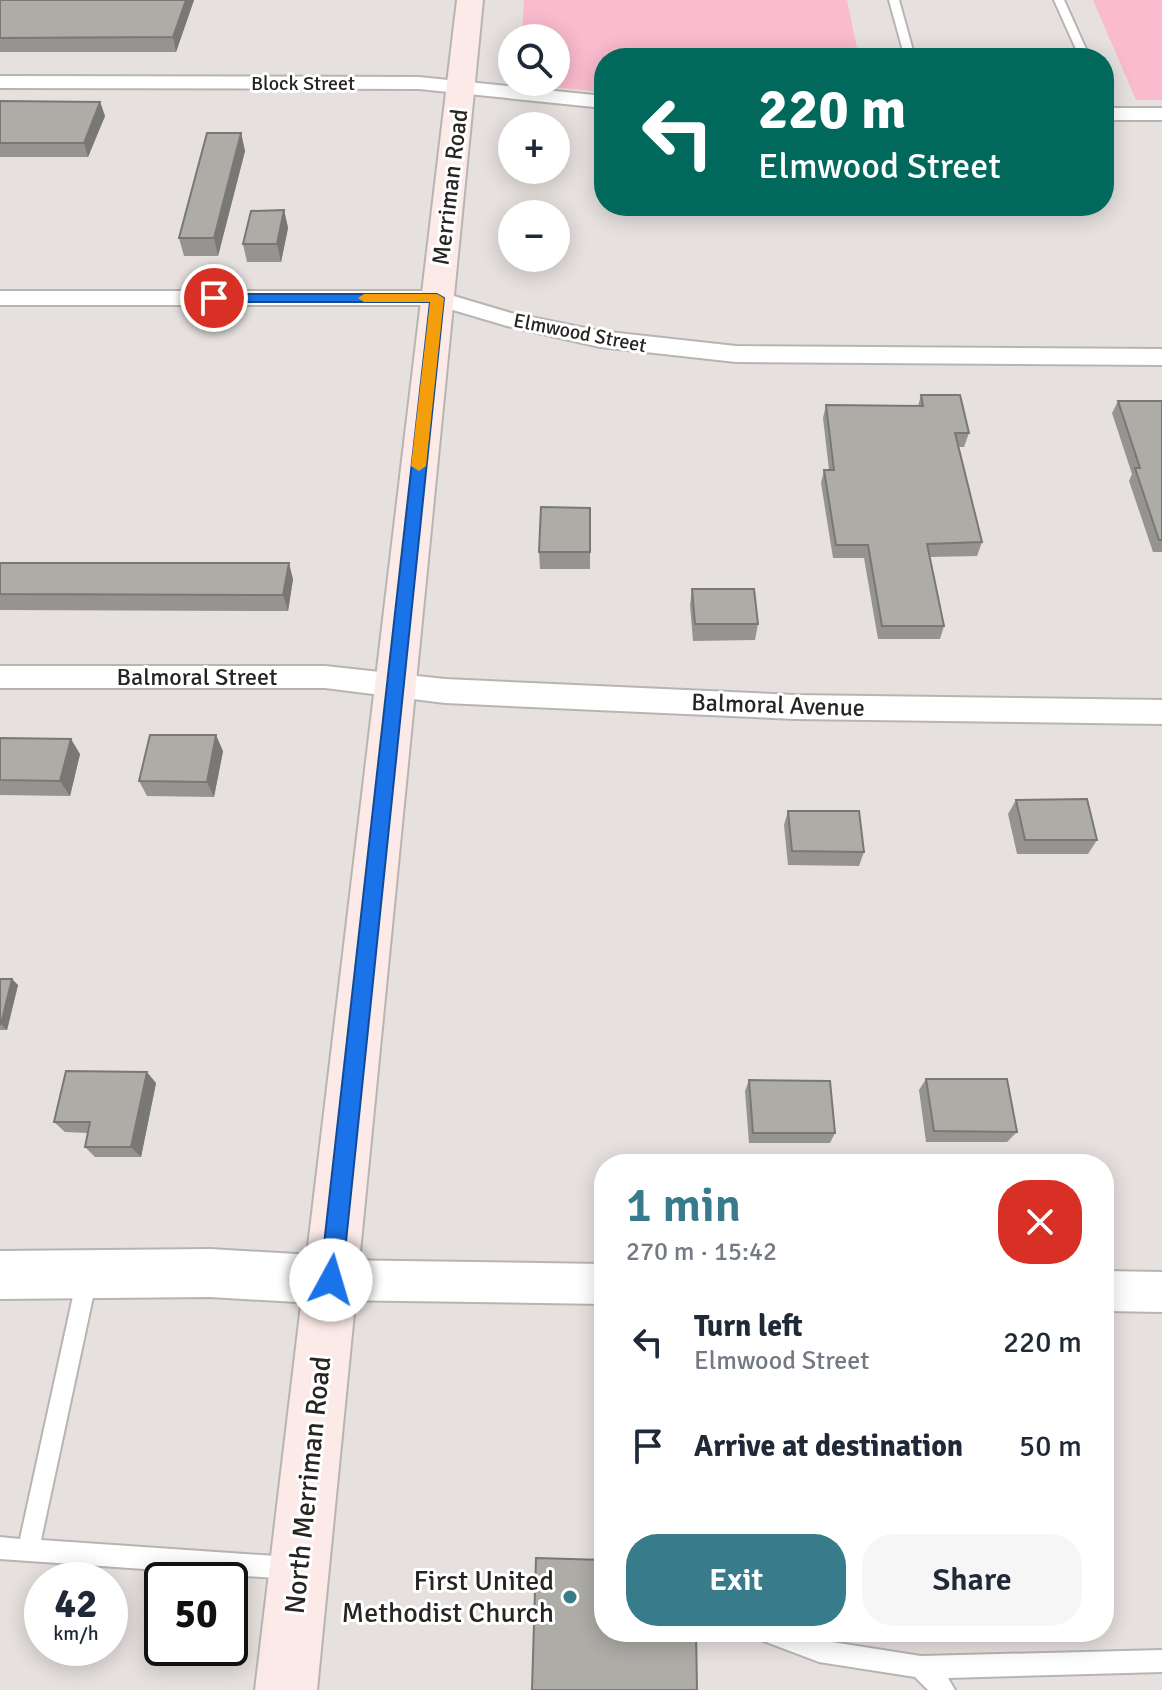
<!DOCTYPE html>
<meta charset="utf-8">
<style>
:root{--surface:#fff;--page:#f6f6f7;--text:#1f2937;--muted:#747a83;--accent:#387c8b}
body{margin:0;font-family:Signika,sans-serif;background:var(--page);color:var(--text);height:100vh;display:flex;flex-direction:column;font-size:30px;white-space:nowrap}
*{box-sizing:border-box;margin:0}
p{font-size:26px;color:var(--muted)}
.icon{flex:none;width:44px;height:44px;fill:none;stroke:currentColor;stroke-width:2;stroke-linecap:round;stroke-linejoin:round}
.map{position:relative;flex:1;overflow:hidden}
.drawer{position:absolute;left:594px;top:1154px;width:520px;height:488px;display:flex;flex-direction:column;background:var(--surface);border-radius:32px;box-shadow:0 4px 20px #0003}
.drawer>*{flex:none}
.banner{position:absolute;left:594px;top:48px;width:520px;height:168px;border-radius:32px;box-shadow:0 4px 20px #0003;background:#00695c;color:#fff;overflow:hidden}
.tools{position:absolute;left:498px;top:24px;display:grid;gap:16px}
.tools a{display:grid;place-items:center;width:72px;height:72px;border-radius:50%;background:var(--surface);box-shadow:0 4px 20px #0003;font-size:40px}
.speed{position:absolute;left:24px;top:1562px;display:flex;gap:16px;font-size:40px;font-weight:700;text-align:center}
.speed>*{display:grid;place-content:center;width:104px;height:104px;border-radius:50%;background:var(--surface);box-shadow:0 4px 20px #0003;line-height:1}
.speed small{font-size:20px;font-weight:400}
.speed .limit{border:4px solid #111;border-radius:12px;background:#fff;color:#111}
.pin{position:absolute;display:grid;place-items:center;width:68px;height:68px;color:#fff;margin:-34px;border:4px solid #fff;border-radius:50%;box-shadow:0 2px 8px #0007}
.me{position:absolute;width:88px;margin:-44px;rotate:6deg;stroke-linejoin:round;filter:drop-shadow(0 0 6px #0008)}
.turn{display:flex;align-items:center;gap:28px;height:168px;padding:0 32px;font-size:36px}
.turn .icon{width:104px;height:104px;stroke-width:2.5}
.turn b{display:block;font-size:56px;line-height:68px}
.round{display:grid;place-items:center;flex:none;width:84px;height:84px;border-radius:32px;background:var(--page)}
.summary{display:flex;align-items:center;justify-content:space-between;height:136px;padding:0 32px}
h1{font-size:48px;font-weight:600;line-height:60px;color:var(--accent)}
.primary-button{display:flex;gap:16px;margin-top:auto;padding:16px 32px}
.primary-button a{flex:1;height:92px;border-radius:32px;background:var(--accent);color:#fff;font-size:32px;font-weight:600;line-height:92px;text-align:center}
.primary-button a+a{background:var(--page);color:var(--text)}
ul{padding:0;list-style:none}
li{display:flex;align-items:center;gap:24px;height:104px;padding:0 32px}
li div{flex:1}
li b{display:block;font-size:30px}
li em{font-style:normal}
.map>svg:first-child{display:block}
.green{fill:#f9bbcd}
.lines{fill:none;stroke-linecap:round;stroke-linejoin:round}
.service-casing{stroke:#b8b4b1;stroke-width:4}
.minor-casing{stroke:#b8b4b1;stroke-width:4}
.tertiary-casing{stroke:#b8b4b1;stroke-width:4}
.secondary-casing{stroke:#b8b4b1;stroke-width:4}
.service{fill:#fff;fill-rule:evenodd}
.minor{fill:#fff;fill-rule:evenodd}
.tertiary{fill:#fff;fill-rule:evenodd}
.secondary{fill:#fbeae7;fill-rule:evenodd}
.wall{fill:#959490}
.shaded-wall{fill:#797875}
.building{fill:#adaca7;stroke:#797875;stroke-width:2}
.route{fill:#1a73e8;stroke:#114b97;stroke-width:2}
.slow{fill:#f59e0b}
.poi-dot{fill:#387c8b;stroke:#fff;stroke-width:3}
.labels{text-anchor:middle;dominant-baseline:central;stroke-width:6;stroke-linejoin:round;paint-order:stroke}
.far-street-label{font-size:20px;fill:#272524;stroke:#fff}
.street-label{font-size:24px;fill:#272524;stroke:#fff}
.near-street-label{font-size:28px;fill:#272524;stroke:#fff}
.near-poi-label{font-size:28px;fill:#272524;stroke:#fff;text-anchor:end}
</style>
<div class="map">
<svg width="1162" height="1690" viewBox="0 0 1162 1690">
<rect width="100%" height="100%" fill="#e6e1de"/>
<g class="green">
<polygon points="524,0 847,0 859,58 604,58 604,92 520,84 556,82 556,38 522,38"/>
<polygon points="1093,0 1162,0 1162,100 1136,100"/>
</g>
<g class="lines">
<defs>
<g id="service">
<polygon points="889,0 899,0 915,58 905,58"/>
<polygon points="1054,0 1064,0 1090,58 1080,58"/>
<polygon points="87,1268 94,1271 97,1278 41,1540 290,1557 298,1560 301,1568 298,1576 290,1579 0,1559 0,1537 20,1539 77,1278 80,1271"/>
<polygon points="758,1632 799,1632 819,1640 921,1656 1162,1650 1162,1672 948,1678 955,1690 928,1690 915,1677 819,1662 761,1640"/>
</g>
<g id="minor">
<polygon points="0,76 419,77 604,96 604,108 419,89 0,88"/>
<rect x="1104" y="108" width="58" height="12"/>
<polygon points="0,291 437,291 511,313 600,331 736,346 1162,349 1162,365 736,362 600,347 507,326 436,305 0,305"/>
<polygon points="0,666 325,666 445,679 795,695 1162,700 1162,724 795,719 445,703 325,688 0,688"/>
<polygon points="331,1260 604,1264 604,1304 331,1300 317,1294 311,1280 317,1266"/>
<polygon points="1104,1271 1162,1272 1162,1312 1104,1311"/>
</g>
<polygon id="tertiary" points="210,1249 331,1256 348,1263 355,1280 348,1297 331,1304 210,1297 0,1299 0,1251"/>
<polygon id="secondary" points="457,0 483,0 317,1690 255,1690"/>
</defs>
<use href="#service" class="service-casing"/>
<use href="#minor" class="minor-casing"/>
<use href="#tertiary" class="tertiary-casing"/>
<use href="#secondary" class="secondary-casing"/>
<use href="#service" class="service"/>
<use href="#minor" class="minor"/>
<use href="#tertiary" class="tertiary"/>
<use href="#secondary" class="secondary"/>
</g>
<g class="wall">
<polygon points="0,0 194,0 176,52 0,52"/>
<polygon points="0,101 100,102 105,116 88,157 0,157"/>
<polygon points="241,133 245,151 218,256 184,256 179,238"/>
<polygon points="284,210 288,228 281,262 247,262 243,244"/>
<polygon points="921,395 969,433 964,447 958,447 982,542 977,556 930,557 944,626 940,639 878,639 864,558 833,558 821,483 824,470 829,470 823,418 826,405 918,406"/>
<polygon points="1118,401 1162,401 1162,552 1153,552 1129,481 1132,474 1112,413"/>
<polygon points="590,508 590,569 540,569 539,552"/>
<polygon points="0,563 293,579 288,611 0,610"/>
<polygon points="692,589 758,624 755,640 693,641 690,605"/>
<polygon points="0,738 80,754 70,796 0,795"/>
<polygon points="223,751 214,797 147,796 139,781"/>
<polygon points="1016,800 1097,840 1088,854 1017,854 1008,814"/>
<polygon points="788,811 864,852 859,866 788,865 784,825"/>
<polygon points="0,979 18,985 7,1030 0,1030"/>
<polygon points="926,1079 1017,1132 1007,1142 926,1142 919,1090"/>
<polygon points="749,1080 835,1133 830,1143 749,1143 745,1091"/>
<polygon points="156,1083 141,1157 95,1157 85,1147 88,1133 65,1132 54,1122"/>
</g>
<g class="shaded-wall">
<polygon points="186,0 194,0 176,52 173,37"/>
<polygon points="100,102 105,116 88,157 84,143"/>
<polygon points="241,133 245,151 218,256 214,238"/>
<polygon points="284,210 288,228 281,262 277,244"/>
<polygon points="289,563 293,579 288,611 283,595"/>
<polygon points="216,735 223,751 214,797 207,782"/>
<polygon points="71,739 80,754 70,796 60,781"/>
<polygon points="12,979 18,985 7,1030 1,1024"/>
<polygon points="147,1072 156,1083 141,1157 131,1147"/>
</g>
<g class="building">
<polygon points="0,0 186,0 173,37 0,38"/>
<polygon points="0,101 100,102 84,143 0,143"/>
<polygon points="207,133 241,133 214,238 179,238"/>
<polygon points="284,210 277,244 243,244 251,211"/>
<polygon points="921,395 960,395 969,433 955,433 982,542 927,544 944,626 882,626 868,545 836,545 824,470 834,470 826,405 923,406"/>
<polygon points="1118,401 1162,401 1162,540 1159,540 1135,468 1140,468"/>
<polygon points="541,507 590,508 590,552 539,552"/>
<polygon points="0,563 289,563 283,595 0,594"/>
<polygon points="692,589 754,589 758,624 695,624"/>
<polygon points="150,735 216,735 207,782 139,781"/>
<polygon points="0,738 71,739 60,781 0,780"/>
<polygon points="1087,799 1097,840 1025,840 1016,800"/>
<polygon points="788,811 859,811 864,852 792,851"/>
<polygon points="0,979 12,979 1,1024 0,1024"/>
<polygon points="66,1071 147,1072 131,1147 85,1147 90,1122 54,1122"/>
<polygon points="926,1079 1007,1079 1017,1132 934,1131"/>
<polygon points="749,1080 830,1081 835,1133 753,1133"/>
<polygon points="536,1558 604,1560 604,1632 696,1632 697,1690 532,1690"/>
</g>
<polygon class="route" points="437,294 444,298 342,1280 339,1288 331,1291 323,1288 320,1280 430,302 214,302 207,298 214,294"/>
<polygon class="slow" points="437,294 444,298 426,466 419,471 411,466 430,302 364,302 358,298 364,294"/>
<circle class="poi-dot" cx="570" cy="1597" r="8"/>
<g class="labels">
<g class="far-street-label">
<text x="303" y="83">Block Street</text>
<text transform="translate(580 333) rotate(11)">Elmwood Street</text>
</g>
<g class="street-label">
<text transform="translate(450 187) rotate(-83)">Merriman Road</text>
<text x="197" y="677">Balmoral Street</text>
<text transform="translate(778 705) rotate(2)">Balmoral Avenue</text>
</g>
<g class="near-street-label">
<text transform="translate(308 1485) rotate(-84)">North Merriman Road</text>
</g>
<g class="near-poi-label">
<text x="554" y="1581">First United<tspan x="554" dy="32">Methodist Church</tspan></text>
</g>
</g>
</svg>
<div class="tools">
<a><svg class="icon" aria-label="search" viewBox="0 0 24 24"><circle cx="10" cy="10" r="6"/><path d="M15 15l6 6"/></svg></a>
<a>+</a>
<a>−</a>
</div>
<div class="speed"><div>42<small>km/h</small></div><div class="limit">50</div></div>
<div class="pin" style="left:214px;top:298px;background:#d93025"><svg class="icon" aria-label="arrive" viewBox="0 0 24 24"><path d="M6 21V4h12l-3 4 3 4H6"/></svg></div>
<svg class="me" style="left:331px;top:1280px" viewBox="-20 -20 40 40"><circle r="19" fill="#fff"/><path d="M0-13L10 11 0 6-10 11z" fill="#1a73e8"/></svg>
<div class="banner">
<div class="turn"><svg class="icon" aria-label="left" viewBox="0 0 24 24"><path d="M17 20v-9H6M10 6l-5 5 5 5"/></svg><div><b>220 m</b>Elmwood Street</div></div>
</div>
<section class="drawer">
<div class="summary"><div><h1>1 min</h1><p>270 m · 15:42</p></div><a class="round" style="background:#d93025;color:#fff"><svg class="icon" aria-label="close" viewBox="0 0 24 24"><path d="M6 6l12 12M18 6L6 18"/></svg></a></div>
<ul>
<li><svg class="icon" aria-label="left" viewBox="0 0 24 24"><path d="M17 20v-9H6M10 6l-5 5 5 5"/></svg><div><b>Turn left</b><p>Elmwood Street</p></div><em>220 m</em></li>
<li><svg class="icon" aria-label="arrive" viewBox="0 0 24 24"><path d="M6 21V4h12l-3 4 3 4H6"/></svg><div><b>Arrive at destination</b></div><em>50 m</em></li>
</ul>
<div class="primary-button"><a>Exit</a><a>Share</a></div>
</section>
</div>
